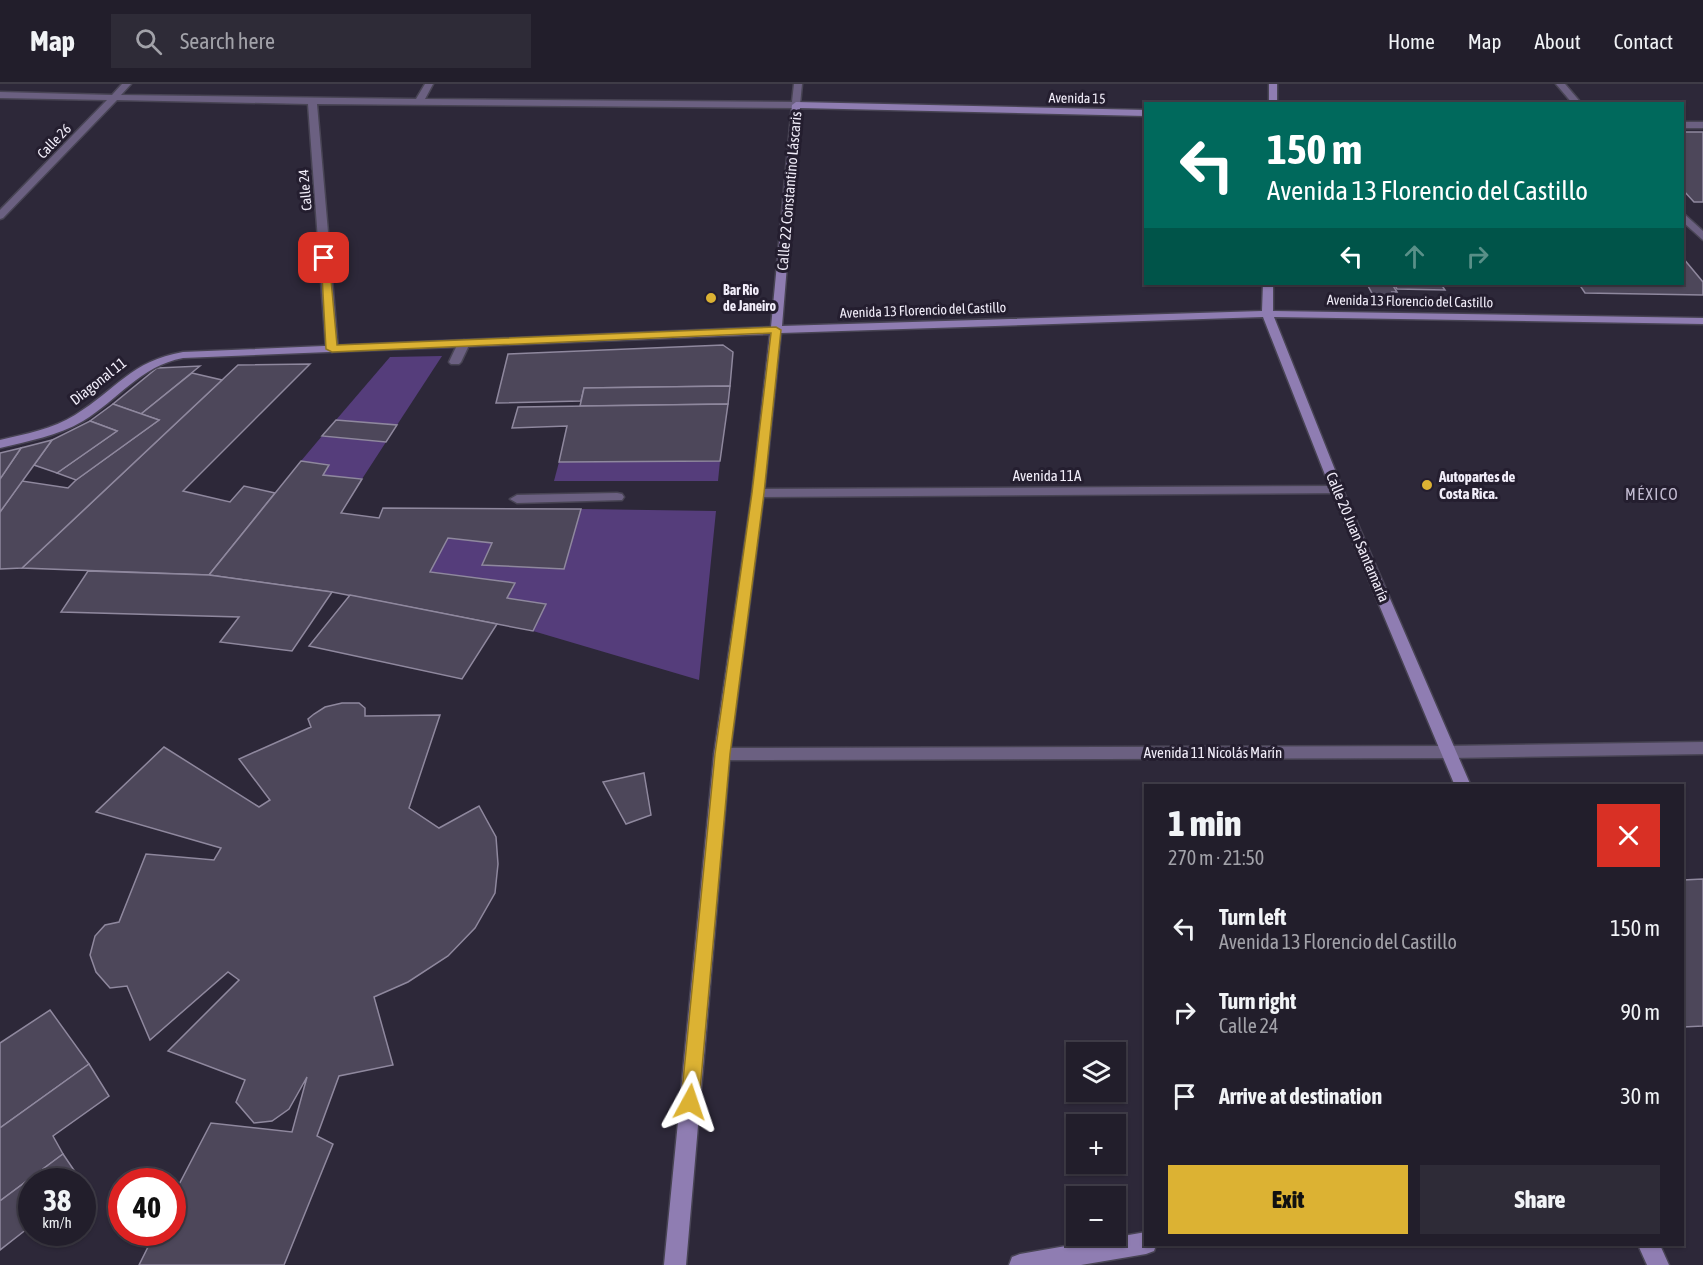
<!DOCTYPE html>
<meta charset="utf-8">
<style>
:root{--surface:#221e2b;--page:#2e2b37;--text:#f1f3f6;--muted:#a2a2a9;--line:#3f3c47;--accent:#dcb233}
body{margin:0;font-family:"Asap Condensed",sans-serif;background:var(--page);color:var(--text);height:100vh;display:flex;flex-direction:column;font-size:22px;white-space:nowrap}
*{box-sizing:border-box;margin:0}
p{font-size:20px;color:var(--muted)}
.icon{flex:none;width:33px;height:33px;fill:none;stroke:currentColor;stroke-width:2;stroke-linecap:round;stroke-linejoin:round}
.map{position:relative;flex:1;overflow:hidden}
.drawer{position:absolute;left:1144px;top:700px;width:540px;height:462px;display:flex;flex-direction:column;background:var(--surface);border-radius:0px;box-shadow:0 2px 4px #0004,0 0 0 2px var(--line)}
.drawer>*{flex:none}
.guide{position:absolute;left:1144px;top:18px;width:540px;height:183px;border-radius:0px;box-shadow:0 2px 4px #0004,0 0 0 2px var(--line);background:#00695c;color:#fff;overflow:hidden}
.buttons{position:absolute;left:1066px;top:958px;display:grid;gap:12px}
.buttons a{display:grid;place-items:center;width:60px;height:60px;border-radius:0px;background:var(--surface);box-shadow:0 2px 4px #0004,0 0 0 2px var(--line);font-size:30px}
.speed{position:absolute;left:18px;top:1084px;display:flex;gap:12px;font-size:30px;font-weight:700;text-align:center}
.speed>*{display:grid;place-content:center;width:78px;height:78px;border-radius:50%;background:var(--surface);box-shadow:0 2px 4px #0004,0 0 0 2px var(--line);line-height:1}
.speed small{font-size:15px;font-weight:400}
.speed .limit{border:9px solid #d22;background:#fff;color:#111}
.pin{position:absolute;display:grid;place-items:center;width:51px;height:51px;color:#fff;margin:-26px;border-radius:12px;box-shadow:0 3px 9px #0006}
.me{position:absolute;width:66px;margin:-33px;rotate:5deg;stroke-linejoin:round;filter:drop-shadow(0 0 4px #0008)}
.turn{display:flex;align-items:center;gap:21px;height:126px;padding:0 24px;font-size:27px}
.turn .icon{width:78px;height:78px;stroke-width:2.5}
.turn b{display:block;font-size:42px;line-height:51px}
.lanes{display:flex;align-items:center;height:57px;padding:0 24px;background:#0003;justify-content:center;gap:30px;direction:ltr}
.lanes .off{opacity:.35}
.round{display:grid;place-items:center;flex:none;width:63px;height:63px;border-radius:0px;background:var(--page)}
.summary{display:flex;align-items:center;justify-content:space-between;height:102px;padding:0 24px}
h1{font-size:36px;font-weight:800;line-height:45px}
.cta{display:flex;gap:12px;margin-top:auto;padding:12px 24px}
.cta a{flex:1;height:69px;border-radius:0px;background:var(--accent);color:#111;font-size:24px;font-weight:800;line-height:69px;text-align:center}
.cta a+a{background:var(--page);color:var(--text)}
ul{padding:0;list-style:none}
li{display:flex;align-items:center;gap:18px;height:84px;padding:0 24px}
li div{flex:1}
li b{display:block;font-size:22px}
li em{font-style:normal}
header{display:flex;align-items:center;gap:36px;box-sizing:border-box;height:84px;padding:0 30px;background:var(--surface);border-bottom:2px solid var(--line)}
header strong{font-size:28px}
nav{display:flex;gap:33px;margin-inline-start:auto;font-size:21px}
.search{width:420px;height:54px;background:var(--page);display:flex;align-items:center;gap:15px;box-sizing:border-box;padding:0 21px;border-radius:0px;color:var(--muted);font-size:22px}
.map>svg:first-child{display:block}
.green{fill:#553d7b}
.building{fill:#4d475a;stroke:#8f889e;stroke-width:1.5}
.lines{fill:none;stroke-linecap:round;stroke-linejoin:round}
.lane-casing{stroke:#484454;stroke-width:3}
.street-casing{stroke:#484454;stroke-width:3}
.secondary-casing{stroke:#484454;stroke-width:3}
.lane{fill:#6b6081;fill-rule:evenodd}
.street{fill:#6b6081;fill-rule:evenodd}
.secondary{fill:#8f7db2;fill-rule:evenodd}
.route{fill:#dcb233;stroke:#8f7421;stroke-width:1.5}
.poi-dot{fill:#dcb233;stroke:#241e2f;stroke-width:2}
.labels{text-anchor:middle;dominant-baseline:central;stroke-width:6;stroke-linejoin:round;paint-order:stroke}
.far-street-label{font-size:14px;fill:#f1edf9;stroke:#241e2f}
.far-poi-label{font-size:14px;font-weight:bold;fill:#f1edf9;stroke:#241e2f;text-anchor:start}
.street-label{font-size:15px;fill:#f1edf9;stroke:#241e2f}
.poi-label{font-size:15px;font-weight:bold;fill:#f1edf9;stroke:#241e2f;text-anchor:start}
.neighbourhood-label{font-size:16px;letter-spacing:1.5px;fill:#c3bcd2;stroke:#241e2f}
</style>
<header>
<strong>Map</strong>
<div class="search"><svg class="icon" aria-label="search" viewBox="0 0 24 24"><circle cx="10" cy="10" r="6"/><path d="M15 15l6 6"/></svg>Search here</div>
<nav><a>Home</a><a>Map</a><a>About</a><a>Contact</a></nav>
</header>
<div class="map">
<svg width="1703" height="1181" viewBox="0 0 1703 1181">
<rect width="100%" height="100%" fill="#2d2839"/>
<g class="green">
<polygon points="442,272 397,341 336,336 390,273"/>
<polygon points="322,352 386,358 362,395 323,391 329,381 301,377"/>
<polygon points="720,377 718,397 554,397 559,378"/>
<polygon points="581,425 716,427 699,596 533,547 545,520 507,514 515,499 430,488 448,454 492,459 482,481 564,485"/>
</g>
<g class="building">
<polygon points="1683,48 1703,48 1703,118 1694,118 1683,106"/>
<polygon points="1683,174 1703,198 1703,211 1585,209 1579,200 1683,200"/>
<polygon points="1367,200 1392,200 1397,208 1392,208 1395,213 1374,213"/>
<polygon points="1394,200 1441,200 1445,206 1397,205"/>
<polygon points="723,261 733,268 730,302 584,304 581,317 496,319 508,270"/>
<polygon points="310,280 183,407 230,418 244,402 275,409 209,491 22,484 238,281"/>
<polygon points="200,282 141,330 113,320 157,284"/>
<polygon points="192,289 222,296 22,484 0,485 0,428 22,397 68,404 76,396 159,336 141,330"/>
<polygon points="730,302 728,320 580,322 584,304"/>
<polygon points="113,320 159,336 76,396 57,389 117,347 90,337"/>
<polygon points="728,320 720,377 559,378 567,342 512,344 518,323"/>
<polygon points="336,336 397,341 386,358 322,352"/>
<polygon points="90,337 117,347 57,389 34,381 52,356"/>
<polygon points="52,356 34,381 0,428 0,395 21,364"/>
<polygon points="21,364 0,395 0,369"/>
<polygon points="301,377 329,381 323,391 362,395 341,429 379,434 383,424 581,425 564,485 482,481 492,459 448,454 430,488 515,499 507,514 546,520 533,547 332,508 209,491"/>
<polygon points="88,487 209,491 332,508 292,567 220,558 239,533 61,528"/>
<polygon points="350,511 497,540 462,595 309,562"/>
<polygon points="342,619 359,619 365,624 365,632 440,631 409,724 439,744 479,722 496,753 498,780 495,809 475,844 448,872 408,898 374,913 393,981 339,992 317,1052 333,1060 284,1181 139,1181 155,1149 172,1149 172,1114 211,1039 292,1048 307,993 289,1025 272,1037 254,1039 236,1018 245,996 168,967 239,896 228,888 150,956 127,902 110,904 96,888 90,871 95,852 105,841 119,838 146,770 214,776 221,764 96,728 164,663 259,723 270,716 239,675 311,643 308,635 314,630 325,623"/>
<polygon points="644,689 651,731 626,740 603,698"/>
<polygon points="1703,795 1703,942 1683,943 1683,796"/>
<polygon points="50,926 89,980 0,1044 0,959"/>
<polygon points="89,980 109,1012 53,1052 63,1070 0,1117 0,1044"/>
<polygon points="63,1070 82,1098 32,1098 32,1141 0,1166 0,1117"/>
</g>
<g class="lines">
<defs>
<g id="lane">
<polygon points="464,256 470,259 461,278 459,280 451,280 449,278 458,259"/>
<polygon points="617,409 622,410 624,413 622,416 517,419 510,415 517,411"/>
</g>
<g id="street">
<polygon points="122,0 131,0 121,11 416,15 425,0 433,0 425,15 792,18 794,0 802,0 800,21 796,24 317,20 338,265 332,268 326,265 308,20 117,16 3,134 0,135 0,126 107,16 0,14 0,8 112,11"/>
<polygon points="1556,0 1565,0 1582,20 1573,20"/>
<rect x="1683" y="38" width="20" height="6"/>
<polygon points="1683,129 1703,147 1703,156 1683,138"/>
<polygon points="1337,402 1342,403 1343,406 1342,409 758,413 752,409 758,405"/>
<polygon points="1703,658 1703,670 1449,674 722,676 716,675 714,670 716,665 722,664 1449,662"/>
</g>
<g id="secondary">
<rect x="1269" y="0" width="8" height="20"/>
<path d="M796,18L1146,26V32L800,24L782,242L1262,227L1263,200H1273V227L1703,234V240L1274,233L1343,406L1471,702H1455L1331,406L1263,233L781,249L764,409L730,670L686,1181H664L714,670L752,409L770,250L183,274C140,282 118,316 83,337C58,352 28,357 0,364V356C25,350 53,345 75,331C117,305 131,277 183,268L771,243L792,21Z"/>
<polygon points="1146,1148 1146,1161 1156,1161 1154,1167 1146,1170 1081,1181 1009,1181 1012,1173 1020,1170"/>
<polygon points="1638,1161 1660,1161 1669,1181 1647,1181"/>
</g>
</defs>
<use href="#lane" class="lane-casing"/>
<use href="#street" class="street-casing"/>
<use href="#secondary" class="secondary-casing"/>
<use href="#lane" class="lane"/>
<use href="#street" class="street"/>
<use href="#secondary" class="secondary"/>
</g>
<polygon class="route" points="321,172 329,174 337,261 776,243 781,246 764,409 730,670 699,1018 697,1025 690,1027 684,1025 681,1018 715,670 752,409 771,249 332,268 326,265"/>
<g class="poi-dot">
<circle cx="711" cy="214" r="6"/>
<circle cx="1427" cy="401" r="6"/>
</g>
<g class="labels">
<g class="far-street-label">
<text transform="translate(1077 14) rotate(1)">Avenida 15</text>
<text transform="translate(54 57) rotate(-46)">Calle 26</text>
<text transform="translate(305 106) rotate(-95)">Calle 24</text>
<text transform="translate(1410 217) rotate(1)">Avenida 13 Florencio del Castillo</text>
<text transform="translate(923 226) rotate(-2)">Avenida 13 Florencio del Castillo</text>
</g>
<g class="far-poi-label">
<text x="723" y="206">Bar Rio<tspan x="723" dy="16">de Janeiro</tspan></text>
</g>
<g class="street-label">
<text transform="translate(789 107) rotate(-85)">Calle 22 Constantino Láscaris</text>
<text transform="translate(98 297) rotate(-38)">Diagonal 11</text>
<text x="1047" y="391">Avenida 11A</text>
<text transform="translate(1358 453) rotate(67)">Calle 20 Juan Santamaría</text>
<text x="1213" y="668">Avenida 11 Nicolás Marín</text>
</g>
<g class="poi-label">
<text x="1439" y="392">Autopartes de<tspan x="1439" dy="17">Costa Rica.</tspan></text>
</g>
<g class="neighbourhood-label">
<text x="1652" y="410">MÉXICO</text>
</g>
</g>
</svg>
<div class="buttons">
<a><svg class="icon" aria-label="layers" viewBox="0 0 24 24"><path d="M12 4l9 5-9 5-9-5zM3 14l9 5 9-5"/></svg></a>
<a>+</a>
<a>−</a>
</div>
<div class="speed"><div>38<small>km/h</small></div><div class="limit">40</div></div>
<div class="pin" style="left:324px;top:174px;background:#d93025"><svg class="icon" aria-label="arrive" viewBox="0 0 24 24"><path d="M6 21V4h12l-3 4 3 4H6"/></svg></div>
<svg class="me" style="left:690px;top:1018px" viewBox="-20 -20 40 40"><path d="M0-17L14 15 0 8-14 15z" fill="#dcb233" stroke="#fff" stroke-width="4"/></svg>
<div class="guide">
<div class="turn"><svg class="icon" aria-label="left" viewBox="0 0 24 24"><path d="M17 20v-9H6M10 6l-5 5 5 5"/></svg><div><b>150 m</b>Avenida 13 Florencio del Castillo</div></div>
<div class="lanes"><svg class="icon" aria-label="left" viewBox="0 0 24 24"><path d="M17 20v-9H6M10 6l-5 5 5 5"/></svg><svg class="icon off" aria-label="ahead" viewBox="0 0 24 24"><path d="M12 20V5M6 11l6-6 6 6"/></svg><svg class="icon off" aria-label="right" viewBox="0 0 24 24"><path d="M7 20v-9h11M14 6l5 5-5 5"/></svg></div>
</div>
<section class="drawer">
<div class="summary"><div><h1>1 min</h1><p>270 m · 21:50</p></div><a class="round" style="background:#d93025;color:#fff"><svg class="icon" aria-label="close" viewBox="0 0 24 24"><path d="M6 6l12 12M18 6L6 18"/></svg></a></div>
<ul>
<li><svg class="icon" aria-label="left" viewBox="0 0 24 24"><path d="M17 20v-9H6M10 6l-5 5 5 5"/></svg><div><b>Turn left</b><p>Avenida 13 Florencio del Castillo</p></div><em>150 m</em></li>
<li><svg class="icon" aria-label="right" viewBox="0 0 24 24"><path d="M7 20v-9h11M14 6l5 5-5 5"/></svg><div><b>Turn right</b><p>Calle 24</p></div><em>90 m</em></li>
<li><svg class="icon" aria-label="arrive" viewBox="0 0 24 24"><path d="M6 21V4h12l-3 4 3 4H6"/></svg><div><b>Arrive at destination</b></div><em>30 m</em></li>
</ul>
<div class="cta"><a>Exit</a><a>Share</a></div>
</section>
</div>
